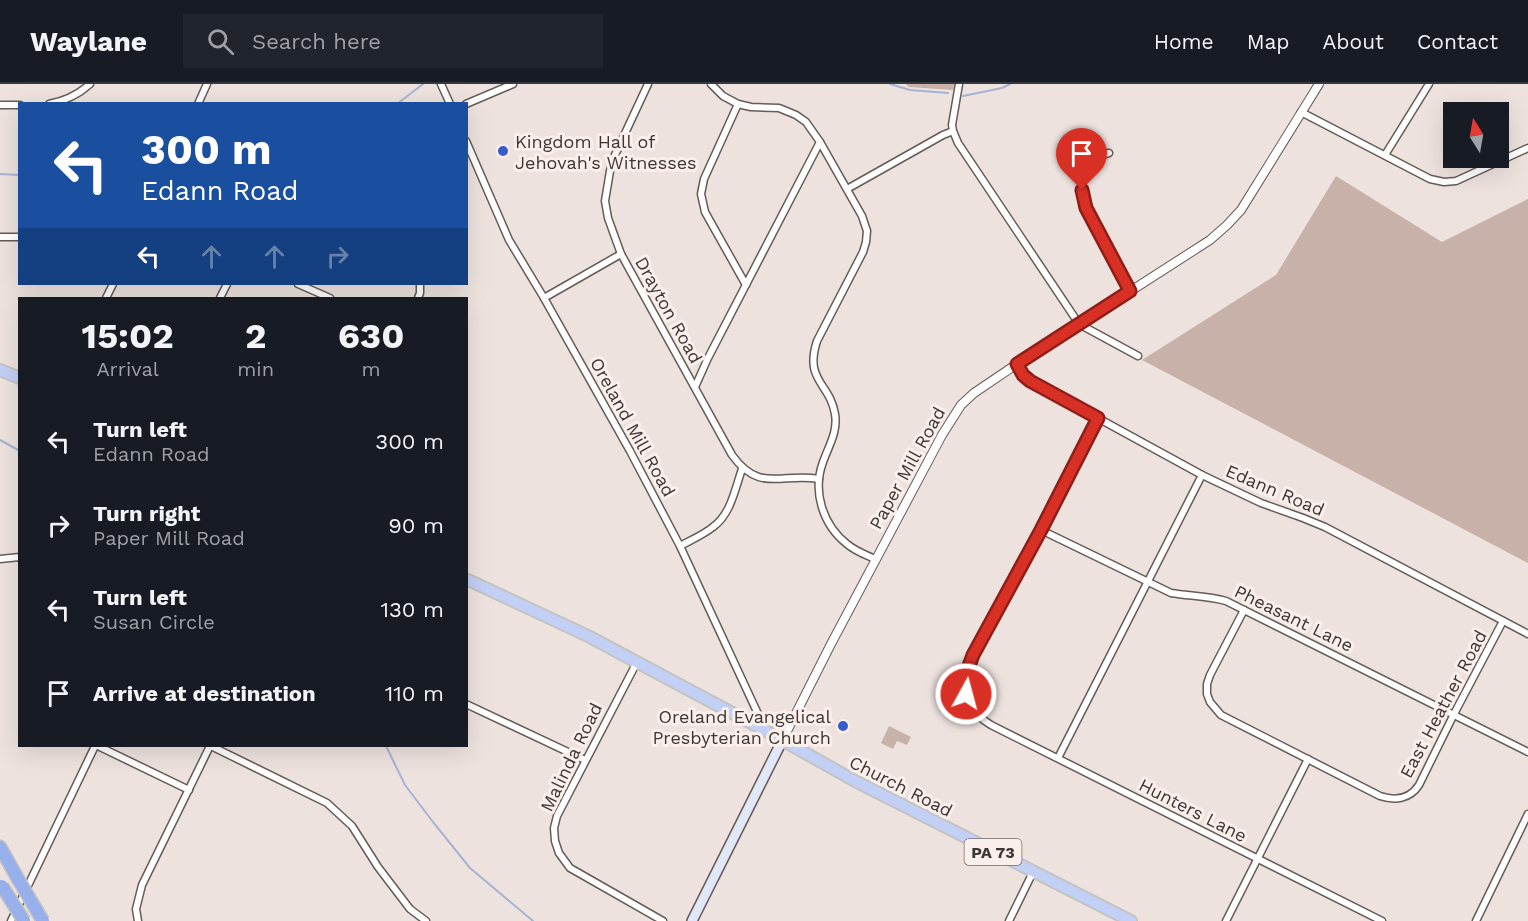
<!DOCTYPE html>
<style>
:root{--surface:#171b24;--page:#20242c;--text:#f1f3f6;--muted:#9ea1a6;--line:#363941}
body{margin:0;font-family:"Work Sans",sans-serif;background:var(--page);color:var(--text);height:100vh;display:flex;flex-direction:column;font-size:22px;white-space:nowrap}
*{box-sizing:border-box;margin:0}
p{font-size:20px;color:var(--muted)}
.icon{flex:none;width:33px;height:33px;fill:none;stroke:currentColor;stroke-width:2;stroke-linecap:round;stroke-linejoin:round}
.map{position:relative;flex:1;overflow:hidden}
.panel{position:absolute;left:18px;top:213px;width:450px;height:450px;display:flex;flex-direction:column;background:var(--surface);border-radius:0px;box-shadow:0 6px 24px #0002}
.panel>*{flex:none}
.banner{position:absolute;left:18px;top:18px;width:450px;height:183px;border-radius:0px;box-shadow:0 6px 24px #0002;background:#1a4fa0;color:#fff;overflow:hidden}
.needle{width:39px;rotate:349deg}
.tools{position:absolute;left:1443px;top:18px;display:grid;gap:12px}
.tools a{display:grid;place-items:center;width:66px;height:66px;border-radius:0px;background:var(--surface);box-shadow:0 6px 24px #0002;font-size:30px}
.pin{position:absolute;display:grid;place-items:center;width:51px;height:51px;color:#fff;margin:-62px -26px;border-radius:50% 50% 50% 0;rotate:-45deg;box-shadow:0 0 6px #0007}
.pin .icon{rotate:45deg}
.me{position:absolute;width:66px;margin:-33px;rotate:7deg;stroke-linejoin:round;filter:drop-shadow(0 0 4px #0008)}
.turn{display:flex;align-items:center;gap:21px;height:126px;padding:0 24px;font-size:27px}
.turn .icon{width:78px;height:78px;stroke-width:2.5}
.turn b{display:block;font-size:42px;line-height:51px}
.lanes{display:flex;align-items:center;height:57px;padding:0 24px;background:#0003;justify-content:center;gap:30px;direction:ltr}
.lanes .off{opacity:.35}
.eta{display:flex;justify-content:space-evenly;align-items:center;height:102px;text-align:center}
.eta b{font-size:36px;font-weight:700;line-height:42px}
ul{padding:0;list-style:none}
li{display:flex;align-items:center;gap:18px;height:84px;padding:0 24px}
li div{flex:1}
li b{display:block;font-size:22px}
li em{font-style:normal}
header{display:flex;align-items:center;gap:36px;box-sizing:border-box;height:84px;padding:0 30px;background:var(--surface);border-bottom:2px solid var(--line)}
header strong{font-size:28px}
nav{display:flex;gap:33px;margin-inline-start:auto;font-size:21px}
.search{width:420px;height:54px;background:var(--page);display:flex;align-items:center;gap:15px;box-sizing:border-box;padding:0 21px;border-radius:0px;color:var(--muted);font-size:22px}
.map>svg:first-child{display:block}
.green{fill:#c8b1a9}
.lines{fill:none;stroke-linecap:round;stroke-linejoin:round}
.stream{stroke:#a6b4d3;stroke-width:2}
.minor-casing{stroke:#655b57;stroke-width:9}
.tertiary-casing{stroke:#655b57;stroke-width:10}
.secondary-casing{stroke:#655b57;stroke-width:12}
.primary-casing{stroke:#c4c3c3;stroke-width:14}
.motorway-casing{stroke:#c4c3c3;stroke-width:15}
.minor{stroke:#fff;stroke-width:6}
.tertiary{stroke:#fff;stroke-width:8}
.secondary{stroke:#e0e7f9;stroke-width:9}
.primary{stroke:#c1d0f4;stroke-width:10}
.motorway{stroke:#97b0ec;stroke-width:12}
.motorway-bridge-casing{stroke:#c4c3c3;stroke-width:15;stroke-linecap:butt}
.motorway-bridge{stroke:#97b0ec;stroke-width:12}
.route-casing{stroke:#8d1f18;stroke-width:15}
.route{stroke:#d93025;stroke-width:10}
.poi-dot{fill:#385bcc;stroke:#fbefeb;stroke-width:2}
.labels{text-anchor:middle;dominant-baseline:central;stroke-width:6;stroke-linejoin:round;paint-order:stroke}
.shield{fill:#fbefeb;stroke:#756e6c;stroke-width:1.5}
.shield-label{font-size:16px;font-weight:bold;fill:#3c3736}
.poi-label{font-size:18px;fill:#3c3736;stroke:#fbefeb;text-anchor:start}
.street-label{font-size:18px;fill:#3c3736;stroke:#fbefeb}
</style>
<header>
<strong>Waylane</strong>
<div class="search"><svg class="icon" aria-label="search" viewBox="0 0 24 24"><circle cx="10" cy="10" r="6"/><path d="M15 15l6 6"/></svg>Search here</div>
<nav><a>Home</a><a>Map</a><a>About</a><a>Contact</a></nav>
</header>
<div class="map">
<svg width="1528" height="837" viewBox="0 0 1528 837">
<rect width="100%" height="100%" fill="#ede2de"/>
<g class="green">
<polygon points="906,0 954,0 953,6 909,3"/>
<polygon points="1336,92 1442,158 1528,115 1528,479 1142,276 1276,191"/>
<polygon points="889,642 911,653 907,661 897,657 893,665 881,659"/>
</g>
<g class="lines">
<g class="stream">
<polyline points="890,0 910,6 948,9"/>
<polyline points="963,12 1002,4 1010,0"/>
<polyline points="397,20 423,0"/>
<polyline points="0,90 20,91"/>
<polyline points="0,356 20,367"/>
<polyline points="386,662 405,701 433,738 470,784 533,837"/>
</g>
<defs>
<g id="minor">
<polyline points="441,0 450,20"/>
<path d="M648,0L614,73L610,87L605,117L608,134L621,170L732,371C760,410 782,388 819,395"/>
<path d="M711,0L723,12L738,20L751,23L779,24L796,31L806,38L820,58L862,132L867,147L866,158L863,168L817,257C804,297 830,299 835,330C838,348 829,361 823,378C812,408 823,441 847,460C855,467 866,471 875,475"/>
<polyline points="959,0 952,41 953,47 958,59 1079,240 1138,272"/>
<path d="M49,20C65,17 78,11 90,0"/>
<polyline points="198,20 207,0"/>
<polyline points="466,20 513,0"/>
<polyline points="738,20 704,95 701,110 705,128 746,201"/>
<polyline points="0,21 20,21"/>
<polyline points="1301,28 1430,95 1444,98 1456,97 1528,64"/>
<polyline points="466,57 509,156 544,214 630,367 680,462 765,645"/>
<path d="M1109,69C1099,71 1091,75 1087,84C1073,112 1093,138 1106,162C1114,177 1122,192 1130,207"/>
<polyline points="1385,71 1429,0"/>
<polyline points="847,105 943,51 953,47"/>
<polyline points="0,153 20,153"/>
<polyline points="298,200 330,214"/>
<polyline points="106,214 113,200"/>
<polyline points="220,214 227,200"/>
<polyline points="418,214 420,209 420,200"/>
<polyline points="544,214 621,170"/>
<polyline points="1017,280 1023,290 1030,297 1202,391 1261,419 1303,434 1325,443 1528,550"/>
<polyline points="695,303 708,274 820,58"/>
<path d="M1098,334L1041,446L973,571C971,577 968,583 966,589C960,611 974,631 991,641L1382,837"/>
<path d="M1041,446L1171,509C1189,512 1208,512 1226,517L1528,668"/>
<path d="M680,462C691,456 703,451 713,443C731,430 735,405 742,385"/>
<polyline points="0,475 20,473"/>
<path d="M1244,526L1210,591L1207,600V610L1210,618L1221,631L1380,712C1395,717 1410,715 1419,701L1454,630L1503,537"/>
<polyline points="637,578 557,732 554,744 555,757 559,769 570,784 663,837"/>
<polyline points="466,620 585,676"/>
<polyline points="98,662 189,706"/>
<polyline points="211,662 327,719 352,742 378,783 410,825 426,837"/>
<polyline points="1058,674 1202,391"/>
<polyline points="11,837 95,662"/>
<polyline points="138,837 136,825 142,801 210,662"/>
<polyline points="1009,837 1033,788"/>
<polyline points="1226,837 1308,675"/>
<polyline points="1476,837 1528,730"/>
</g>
<polyline id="tertiary" points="782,657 831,560 942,351 961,321 974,309 1017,280 1210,156 1227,141 1241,126 1319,0"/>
<polyline id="secondary" points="692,837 782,657"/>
<g id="primary">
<polyline points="0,286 20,294"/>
<polyline points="466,495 588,552 766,647 855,697 1131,837"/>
</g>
<polyline id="motorway" points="0,763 18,795"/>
</defs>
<use href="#minor" class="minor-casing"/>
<use href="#tertiary" class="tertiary-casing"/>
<use href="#secondary" class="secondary-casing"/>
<use href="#primary" class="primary-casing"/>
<use href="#motorway" class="motorway-casing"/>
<use href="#minor" class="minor"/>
<use href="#tertiary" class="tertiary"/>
<use href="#secondary" class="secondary"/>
<use href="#primary" class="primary"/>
<use href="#motorway" class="motorway"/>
<defs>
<g id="motorway-bridge">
<polyline points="18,795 43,837"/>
<polyline points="2,802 24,837"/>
</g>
</defs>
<use href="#motorway-bridge" class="motorway-bridge-casing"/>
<use href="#motorway-bridge" class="motorway-bridge"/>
</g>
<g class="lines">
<defs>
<polyline id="route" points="966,610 966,590 973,571 1041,446 1098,334 1030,297 1023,291 1017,280 1130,207 1086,124 1082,106"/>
</defs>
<use href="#route" class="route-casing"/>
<use href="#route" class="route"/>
</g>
<g class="poi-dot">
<circle cx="503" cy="67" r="6"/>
<circle cx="843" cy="642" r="6"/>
</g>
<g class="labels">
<rect class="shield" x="964.5" y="755" width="57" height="26" rx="4.5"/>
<g class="shield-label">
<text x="993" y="768">PA 73</text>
</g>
<g class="poi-label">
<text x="515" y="57">Kingdom Hall of<tspan x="515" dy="21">Jehovah's Witnesses</tspan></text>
<text x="831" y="632" text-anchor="end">Oreland Evangelical<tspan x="831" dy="21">Presbyterian Church</tspan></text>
</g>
<g class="street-label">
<text transform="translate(669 226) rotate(61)">Drayton Road</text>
<text transform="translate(633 343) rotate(61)">Oreland Mill Road</text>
<text transform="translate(907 384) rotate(-61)">Paper Mill Road</text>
<text transform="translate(1275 406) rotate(23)">Edann Road</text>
<text transform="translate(1294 534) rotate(26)">Pheasant Lane</text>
<text transform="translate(1443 620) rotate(-62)">East Heather Road</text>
<text transform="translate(571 673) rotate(-64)">Malinda Road</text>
<text transform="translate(901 702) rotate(27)">Church Road</text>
<text transform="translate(1193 726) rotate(27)">Hunters Lane</text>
</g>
</g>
</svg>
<div class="tools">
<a><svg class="needle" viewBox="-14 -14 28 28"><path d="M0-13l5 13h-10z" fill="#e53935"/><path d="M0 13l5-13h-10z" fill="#9ea1a6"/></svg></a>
</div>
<div class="pin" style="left:1082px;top:106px;background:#d93025"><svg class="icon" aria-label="arrive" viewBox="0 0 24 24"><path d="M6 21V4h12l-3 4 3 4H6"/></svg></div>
<svg class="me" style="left:966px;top:610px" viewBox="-20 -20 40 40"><circle r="17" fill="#d93025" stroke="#fff" stroke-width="3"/><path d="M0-11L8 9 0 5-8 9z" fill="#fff"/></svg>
<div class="banner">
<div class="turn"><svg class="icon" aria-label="left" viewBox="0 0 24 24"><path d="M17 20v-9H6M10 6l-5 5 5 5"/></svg><div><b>300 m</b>Edann Road</div></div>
<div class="lanes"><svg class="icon" aria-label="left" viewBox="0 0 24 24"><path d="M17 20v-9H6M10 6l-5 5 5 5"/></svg><svg class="icon off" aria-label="ahead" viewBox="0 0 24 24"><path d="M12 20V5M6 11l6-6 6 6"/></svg><svg class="icon off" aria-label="ahead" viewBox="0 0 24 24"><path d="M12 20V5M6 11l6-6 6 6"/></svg><svg class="icon off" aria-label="right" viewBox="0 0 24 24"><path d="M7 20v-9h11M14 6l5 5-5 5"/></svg></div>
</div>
<section class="panel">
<div class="eta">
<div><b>15:02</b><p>Arrival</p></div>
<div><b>2</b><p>min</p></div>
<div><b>630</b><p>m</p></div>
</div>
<ul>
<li><svg class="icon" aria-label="left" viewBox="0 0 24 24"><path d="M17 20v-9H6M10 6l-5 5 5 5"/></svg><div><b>Turn left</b><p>Edann Road</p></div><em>300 m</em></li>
<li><svg class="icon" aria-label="right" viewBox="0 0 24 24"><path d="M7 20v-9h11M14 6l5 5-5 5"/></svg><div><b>Turn right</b><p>Paper Mill Road</p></div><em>90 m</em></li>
<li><svg class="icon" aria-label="left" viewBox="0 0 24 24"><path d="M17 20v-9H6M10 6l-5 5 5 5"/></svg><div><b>Turn left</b><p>Susan Circle</p></div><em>130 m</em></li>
<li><svg class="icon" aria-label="arrive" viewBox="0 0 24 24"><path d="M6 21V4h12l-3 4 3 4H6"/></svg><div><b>Arrive at destination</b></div><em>110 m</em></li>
</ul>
</section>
</div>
